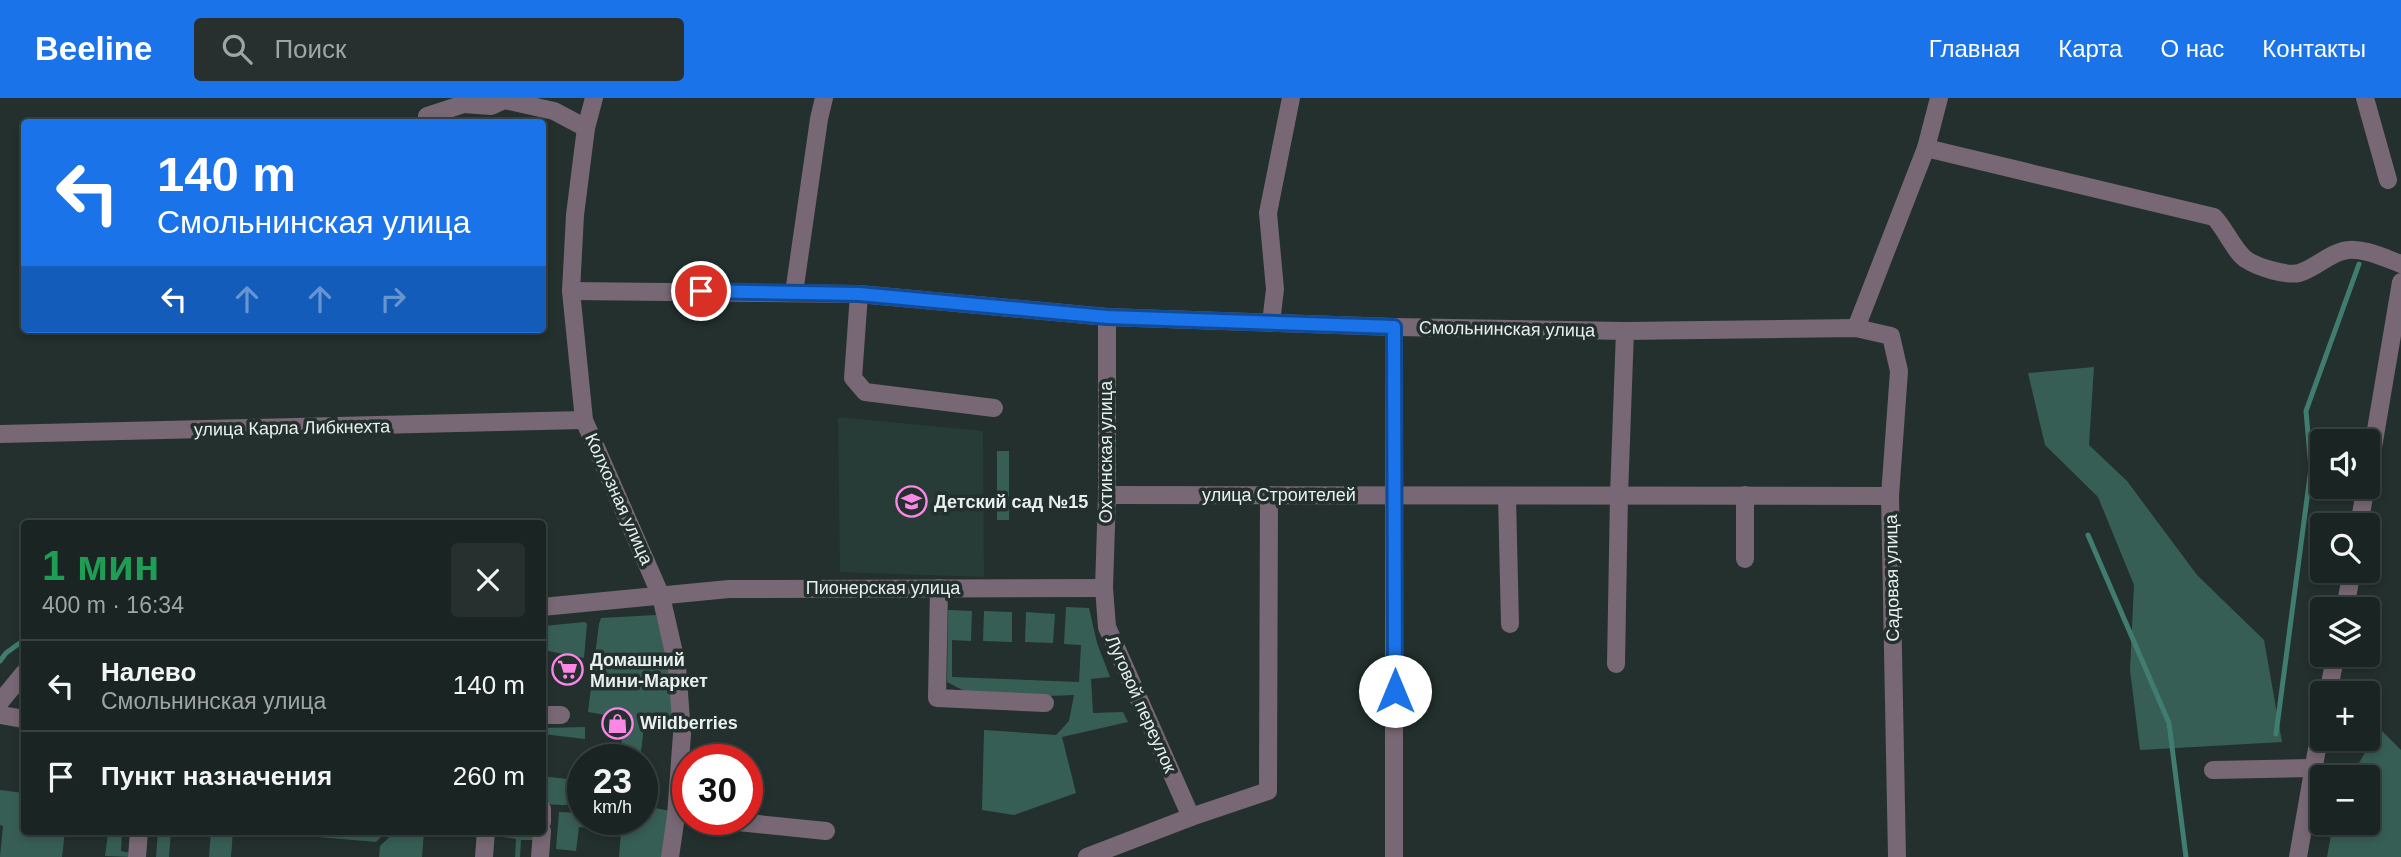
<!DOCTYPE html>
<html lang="ru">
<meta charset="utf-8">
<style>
:root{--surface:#1a2422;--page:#27302f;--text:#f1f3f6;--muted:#9fa4a5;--line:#384140;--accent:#1a73e8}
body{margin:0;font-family:Arial,sans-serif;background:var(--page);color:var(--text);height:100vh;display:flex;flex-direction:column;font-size:26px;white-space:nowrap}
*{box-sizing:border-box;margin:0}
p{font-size:23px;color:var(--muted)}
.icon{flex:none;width:38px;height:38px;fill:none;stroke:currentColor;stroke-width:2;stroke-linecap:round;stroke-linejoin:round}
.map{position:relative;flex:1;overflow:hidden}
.panel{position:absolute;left:21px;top:422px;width:525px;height:315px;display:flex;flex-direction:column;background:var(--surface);border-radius:7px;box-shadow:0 4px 10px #0003,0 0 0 2px var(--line)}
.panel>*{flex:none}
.banner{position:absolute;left:21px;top:21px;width:525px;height:214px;border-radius:7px;box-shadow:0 4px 10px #0003,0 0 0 2px var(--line);background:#1a73e8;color:#fff;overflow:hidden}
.tools{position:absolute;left:2310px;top:331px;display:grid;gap:14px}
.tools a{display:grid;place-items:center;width:70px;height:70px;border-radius:7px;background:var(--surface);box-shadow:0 4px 10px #0003,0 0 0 2px var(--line);font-size:35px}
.speed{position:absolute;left:567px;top:646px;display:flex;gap:14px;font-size:35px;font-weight:700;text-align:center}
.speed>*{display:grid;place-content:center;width:91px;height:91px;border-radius:50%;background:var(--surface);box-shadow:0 4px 10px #0003,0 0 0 2px var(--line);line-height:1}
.speed small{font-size:18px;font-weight:400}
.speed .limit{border:10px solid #d22;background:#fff;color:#111}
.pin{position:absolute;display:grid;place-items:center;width:60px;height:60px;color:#fff;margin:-30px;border:4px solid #fff;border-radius:50%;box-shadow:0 2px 7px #0007}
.me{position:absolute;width:77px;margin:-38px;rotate:0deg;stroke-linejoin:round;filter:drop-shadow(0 0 5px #0008)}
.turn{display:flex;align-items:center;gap:24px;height:147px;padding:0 21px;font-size:32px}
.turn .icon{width:91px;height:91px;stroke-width:2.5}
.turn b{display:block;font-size:49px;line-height:60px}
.lanes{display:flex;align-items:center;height:66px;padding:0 21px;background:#0003;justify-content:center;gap:35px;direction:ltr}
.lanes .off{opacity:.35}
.round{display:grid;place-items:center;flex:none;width:74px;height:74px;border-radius:7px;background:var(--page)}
.overview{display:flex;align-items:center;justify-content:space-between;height:119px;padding:0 21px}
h1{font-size:42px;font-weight:700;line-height:52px;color:#1e9e55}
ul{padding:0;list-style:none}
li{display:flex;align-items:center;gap:21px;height:91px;padding:0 21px;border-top:2px solid var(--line)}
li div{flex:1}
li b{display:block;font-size:26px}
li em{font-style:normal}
header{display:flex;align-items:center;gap:42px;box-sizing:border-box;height:98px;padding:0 35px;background:var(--accent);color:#fff}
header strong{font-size:33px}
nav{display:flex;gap:38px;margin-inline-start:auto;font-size:24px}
.search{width:490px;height:63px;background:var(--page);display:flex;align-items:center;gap:18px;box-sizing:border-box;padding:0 24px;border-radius:7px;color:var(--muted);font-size:26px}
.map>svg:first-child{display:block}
.built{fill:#273c37}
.green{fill:#375e55}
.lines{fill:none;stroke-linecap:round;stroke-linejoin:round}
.stream{stroke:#417c70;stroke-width:5}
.minor{stroke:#786774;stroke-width:18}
.route-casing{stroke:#114b97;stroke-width:18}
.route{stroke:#1a73e8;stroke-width:12}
.labels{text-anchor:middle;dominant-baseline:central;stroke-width:7;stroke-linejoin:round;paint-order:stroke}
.street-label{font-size:18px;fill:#e8f0ee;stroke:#23302d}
.poi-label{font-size:18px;font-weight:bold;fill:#e8f0ee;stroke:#23302d;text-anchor:start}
</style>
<header>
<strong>Beeline</strong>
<div class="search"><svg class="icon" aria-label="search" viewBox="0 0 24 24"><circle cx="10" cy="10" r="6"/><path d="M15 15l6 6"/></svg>Поиск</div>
<nav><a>Главная</a><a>Карта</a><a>О нас</a><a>Контакты</a></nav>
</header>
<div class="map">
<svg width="2401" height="759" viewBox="0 0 2401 759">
<rect width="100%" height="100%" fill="#23302d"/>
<polygon class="built" points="838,319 983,333 984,479 840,474"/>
<g class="green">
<polygon points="2094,269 2089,347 2127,383 2197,477 2264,542 2282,644 2140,652 2130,572 2134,487 2098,399 2045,347 2028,275"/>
<rect x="997" y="353" width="12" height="69"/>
<polygon points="1066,509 1089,510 1097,545 1110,579 1091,581 1093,615 1123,614 1128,624 1062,639 1076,695 1014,717 982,712 984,632 1056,637 1069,623 1074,597 1000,600 970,596 947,584 948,512 972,513 971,543 952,542 952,579 1079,584 1081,547 1064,546"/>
<polygon points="984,513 1012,514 1012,544 983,543"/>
<polygon points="1026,514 1055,516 1053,545 1025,544"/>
<polygon points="656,517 670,567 674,624 645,622 640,661 620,661 624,620 588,614 599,526 601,520"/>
<polygon points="585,524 587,526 584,560 543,552 543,528"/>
<polygon points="585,629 585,641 543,636 543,630"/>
<polygon points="2379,630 2401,652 2401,759 2327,759 2333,725 2368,724 2368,679 2351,679"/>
<path d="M542,678L583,683C580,712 567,707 543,706Z"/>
<polygon points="0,692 24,695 24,733 65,733 62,759 0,759 3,728 0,727"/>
<polygon points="642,697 650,709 670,713 662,759 619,759 621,733 579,729 576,753 556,751 559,714 583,715 583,721 642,721"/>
<polygon points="89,733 122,733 121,753 131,755 131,759 105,758 108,736"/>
<polygon points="158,733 171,733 169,759 156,759"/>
<polygon points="211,733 233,733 231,759 209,759"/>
<polygon points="248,733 387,733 376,744"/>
<polygon points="396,733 424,733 422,759 379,759 380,748"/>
<polygon points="504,733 535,733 533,742 521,742 520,759 515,759 516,741 503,739"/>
</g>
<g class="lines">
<g class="stream">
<polyline points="2088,437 2169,625 2186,759"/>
<polyline points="0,563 6,555 24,542"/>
<polyline points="2276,636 2311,370 2306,313 2359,166"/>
</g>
<g class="minor">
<polyline points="594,0 586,30 575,117 571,193 584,322 661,498 677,568 682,636 676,718 670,759"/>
<polyline points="2365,0 2388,82"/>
<polyline points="427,18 464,6 491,8 504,2 554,13 586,30"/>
<path d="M1926,50L2214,119C2225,130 2235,155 2247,162C2257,169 2286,178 2299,175C2314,171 2327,157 2343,153C2360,148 2385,160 2401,166"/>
<polyline points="571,193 859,196 1107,219 1394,229 1625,233 1856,230 1891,238 1899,273 1890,398 1897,759"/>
<polyline points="794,195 819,21 824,0"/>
<polyline points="859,196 853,280 865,294 994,310"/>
<polyline points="1107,219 1107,397 1104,490 1107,529 1191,719"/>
<polyline points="1271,225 1275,191 1268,115 1291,0"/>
<polyline points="1856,230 1926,50 1939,0"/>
<polyline points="0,336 584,322"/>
<polyline points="2368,379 2401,184"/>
<polyline points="1107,397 1890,398"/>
<polyline points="1745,397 1745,461"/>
<polyline points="1507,398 1510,526"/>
<polyline points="2359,427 2366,388"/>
<polyline points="939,490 937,600 1045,605"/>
<polyline points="542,509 729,491 1104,490"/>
<polyline points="2345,511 2352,472"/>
<polyline points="1616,566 1619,397 1625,233"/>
<polyline points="2328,595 2336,556"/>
<polyline points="0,604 24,575"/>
<polyline points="0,617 24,621"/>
<polyline points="542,617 561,617"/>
<polyline points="2213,672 2312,670"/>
<polyline points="542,711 542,724"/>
<polyline points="709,721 826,733"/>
<polyline points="137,759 139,733"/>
<polyline points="484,759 486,733"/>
<polyline points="540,759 542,733"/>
<polyline points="1087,759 1191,719 1268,693 1269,397"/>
<polyline points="1394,759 1394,229"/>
<polyline points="2298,759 2322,622"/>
</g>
</g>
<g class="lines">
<defs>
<polyline id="route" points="701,193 859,196 1107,219 1394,229 1395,593"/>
</defs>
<use href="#route" class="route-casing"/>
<use href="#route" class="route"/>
</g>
<defs>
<symbol id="school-ring" viewBox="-11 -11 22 22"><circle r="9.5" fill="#23302d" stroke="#fa87e6" stroke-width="1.5"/><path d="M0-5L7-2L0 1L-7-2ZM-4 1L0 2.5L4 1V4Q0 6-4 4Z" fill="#fa87e6"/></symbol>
<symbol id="supermarket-ring" viewBox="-11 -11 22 22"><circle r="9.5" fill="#23302d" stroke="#fa87e6" stroke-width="1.5"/><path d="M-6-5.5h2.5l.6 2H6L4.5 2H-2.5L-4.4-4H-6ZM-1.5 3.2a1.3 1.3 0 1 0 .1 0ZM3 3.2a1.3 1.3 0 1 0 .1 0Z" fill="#fa87e6"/></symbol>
<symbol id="shop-ring" viewBox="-11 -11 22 22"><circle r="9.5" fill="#23302d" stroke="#fa87e6" stroke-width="1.5"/><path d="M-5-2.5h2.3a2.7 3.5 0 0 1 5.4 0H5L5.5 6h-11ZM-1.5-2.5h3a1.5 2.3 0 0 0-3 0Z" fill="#fa87e6"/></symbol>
</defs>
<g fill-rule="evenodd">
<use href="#school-ring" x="894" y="386" width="35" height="35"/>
<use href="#supermarket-ring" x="550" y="554" width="35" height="35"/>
<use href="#shop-ring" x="600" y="608" width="35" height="35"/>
</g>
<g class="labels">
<g class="street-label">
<text transform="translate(1507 231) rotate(1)">Смольнинская улица</text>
<text transform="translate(292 330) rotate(-1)">улица Карла Либкнехта</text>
<text transform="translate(1106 354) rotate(-90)">Охтинская улица</text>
<text x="1279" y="397">улица Строителей</text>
<text transform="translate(619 401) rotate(66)">Колхозная улица</text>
<text transform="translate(1892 480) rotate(-91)">Садовая улица</text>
<text x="883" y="490">Пионерская улица</text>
<text transform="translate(1141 606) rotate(66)">Луговой переулок</text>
</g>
<g class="poi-label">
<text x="934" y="404">Детский сад №15</text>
<text x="590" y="562">Домашний<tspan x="590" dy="21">Мини-Маркет</tspan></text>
<text x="640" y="625">Wildberries</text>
</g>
</g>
</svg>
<div class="tools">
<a><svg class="icon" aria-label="sound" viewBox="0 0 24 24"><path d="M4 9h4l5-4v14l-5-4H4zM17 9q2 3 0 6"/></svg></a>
<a><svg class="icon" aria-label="search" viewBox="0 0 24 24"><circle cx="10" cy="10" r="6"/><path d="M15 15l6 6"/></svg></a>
<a><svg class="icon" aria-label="layers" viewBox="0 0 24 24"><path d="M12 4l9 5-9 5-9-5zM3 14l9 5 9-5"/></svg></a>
<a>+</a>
<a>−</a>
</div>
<div class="speed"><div>23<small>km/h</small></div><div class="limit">30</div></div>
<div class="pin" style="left:701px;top:193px;background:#d93025"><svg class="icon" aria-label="arrive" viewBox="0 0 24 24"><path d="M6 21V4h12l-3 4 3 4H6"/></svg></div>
<svg class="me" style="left:1395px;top:593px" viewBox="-20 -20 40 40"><circle r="19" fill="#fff"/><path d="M0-13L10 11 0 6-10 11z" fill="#1a73e8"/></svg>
<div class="banner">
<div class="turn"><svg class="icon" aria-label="left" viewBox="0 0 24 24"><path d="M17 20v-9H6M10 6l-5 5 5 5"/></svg><div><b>140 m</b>Смольнинская улица</div></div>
<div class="lanes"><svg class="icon" aria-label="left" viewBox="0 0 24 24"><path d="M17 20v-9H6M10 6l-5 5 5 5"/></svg><svg class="icon off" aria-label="ahead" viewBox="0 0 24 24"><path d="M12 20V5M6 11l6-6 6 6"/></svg><svg class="icon off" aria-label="ahead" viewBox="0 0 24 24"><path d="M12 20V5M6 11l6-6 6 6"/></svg><svg class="icon off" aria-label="right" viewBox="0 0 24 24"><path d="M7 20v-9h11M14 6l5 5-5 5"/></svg></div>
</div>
<section class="panel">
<div class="overview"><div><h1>1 мин</h1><p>400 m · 16:34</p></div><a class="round"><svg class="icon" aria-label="close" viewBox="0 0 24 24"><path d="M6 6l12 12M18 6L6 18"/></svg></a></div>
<ul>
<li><svg class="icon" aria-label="left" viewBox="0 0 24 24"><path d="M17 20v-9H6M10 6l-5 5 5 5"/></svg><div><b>Налево</b><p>Смольнинская улица</p></div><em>140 m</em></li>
<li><svg class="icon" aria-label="arrive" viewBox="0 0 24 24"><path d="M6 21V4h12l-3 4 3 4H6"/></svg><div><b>Пункт назначения</b></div><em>260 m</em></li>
</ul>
</section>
</div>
